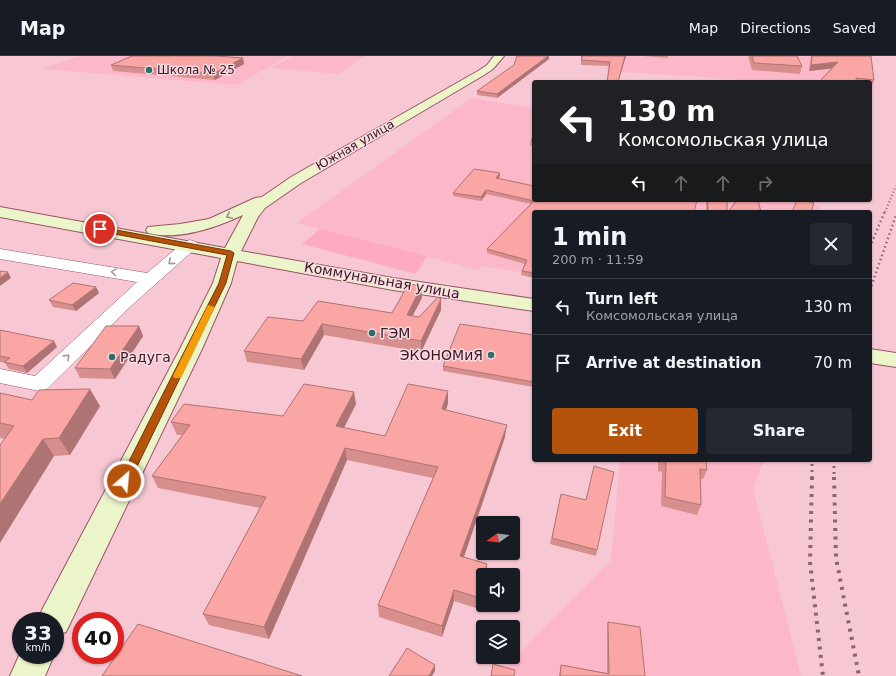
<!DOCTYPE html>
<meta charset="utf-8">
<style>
:root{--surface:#171b24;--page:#242831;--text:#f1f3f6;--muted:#9ea1a6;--line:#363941;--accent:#b45309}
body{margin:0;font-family:"DejaVu Sans",sans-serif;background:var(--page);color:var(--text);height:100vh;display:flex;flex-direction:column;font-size:15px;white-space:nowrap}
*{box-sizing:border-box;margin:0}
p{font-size:13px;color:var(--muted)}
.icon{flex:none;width:22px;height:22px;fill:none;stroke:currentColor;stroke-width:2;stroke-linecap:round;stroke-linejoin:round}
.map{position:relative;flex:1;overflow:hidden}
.drawer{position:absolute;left:532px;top:154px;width:340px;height:252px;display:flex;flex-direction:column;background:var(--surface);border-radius:4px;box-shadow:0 1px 3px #0004}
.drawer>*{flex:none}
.top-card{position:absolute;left:532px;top:24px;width:340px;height:122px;border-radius:4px;box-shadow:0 1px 3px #0004;background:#202124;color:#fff;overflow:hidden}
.needle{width:26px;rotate:256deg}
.controls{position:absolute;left:476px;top:460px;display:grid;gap:8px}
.controls a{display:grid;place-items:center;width:44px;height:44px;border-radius:4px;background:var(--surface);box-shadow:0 1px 3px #0004;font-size:20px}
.speed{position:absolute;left:12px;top:556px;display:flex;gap:8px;font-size:20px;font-weight:700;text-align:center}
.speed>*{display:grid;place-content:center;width:52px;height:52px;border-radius:50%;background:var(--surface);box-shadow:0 1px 3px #0004;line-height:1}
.speed small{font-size:10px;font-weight:400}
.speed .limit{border:6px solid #d22;background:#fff;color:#111}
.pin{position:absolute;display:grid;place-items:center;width:34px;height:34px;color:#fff;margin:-17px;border:2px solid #fff;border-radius:50%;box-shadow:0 1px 4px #0007}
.me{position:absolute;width:44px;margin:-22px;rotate:27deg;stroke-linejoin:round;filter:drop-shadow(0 0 3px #0008)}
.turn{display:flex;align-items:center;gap:14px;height:84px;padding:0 20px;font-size:18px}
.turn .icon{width:52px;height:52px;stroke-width:2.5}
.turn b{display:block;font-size:28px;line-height:34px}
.lanes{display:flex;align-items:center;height:38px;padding:0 20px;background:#0003;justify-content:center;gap:20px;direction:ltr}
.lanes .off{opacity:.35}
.round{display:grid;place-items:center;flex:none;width:42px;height:42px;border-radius:4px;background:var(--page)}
.summary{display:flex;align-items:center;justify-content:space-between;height:68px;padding:0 20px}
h1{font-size:24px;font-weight:600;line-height:30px}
.primary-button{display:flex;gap:8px;margin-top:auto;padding:8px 20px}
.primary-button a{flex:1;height:46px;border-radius:4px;background:var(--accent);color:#fff;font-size:16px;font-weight:600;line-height:46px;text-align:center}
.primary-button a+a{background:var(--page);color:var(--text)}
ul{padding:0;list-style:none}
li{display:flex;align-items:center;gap:12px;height:56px;padding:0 20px;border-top:1px solid var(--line)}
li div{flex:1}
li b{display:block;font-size:15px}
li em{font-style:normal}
header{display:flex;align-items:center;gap:24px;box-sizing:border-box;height:56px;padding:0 20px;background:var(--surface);border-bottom:1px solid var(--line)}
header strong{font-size:19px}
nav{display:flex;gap:22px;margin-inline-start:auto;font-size:14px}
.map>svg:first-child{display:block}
.built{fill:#fcb7c9}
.green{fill:#feabc2}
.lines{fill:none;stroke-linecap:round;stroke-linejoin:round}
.street-casing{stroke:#985469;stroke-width:1}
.secondary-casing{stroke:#985469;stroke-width:2}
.street{fill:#fff;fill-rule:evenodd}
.secondary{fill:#ebf5c9;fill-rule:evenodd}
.rail-far3{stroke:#8a6570;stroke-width:2;stroke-dasharray:1 2.5;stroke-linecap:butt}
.rail-far2{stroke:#8a6570;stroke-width:2.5;stroke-dasharray:1.5 3;stroke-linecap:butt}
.rail-far1{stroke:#8a6570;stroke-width:3;stroke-dasharray:2 4;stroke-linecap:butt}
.rail{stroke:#8a6570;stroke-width:4;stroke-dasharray:3 5.5;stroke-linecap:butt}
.wall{fill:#d68f8d}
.shaded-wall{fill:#ae7473}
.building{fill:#f9a6a4;stroke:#ae7473}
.oneway{stroke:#9a927e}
.oneway2{stroke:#a5989c}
.route{fill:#b45309;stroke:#753606}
.slow{fill:#f59e0b}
.poi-dot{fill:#2a7065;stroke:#fadae2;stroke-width:1.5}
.labels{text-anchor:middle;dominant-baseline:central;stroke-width:3;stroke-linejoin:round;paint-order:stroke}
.far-poi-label{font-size:12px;fill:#361922;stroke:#fadae2;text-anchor:start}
.far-street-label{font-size:12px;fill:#361922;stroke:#fadae2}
.street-label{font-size:14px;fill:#361922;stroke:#fadae2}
.poi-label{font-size:14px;fill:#361922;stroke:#fadae2;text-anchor:start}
</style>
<header>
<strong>Map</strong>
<nav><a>Map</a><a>Directions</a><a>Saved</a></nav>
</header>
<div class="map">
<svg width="896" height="620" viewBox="0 0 896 620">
<rect width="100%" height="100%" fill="#f7c8d4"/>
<g class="built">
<polygon points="80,0 287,0 237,29 42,13"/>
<polygon points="292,0 364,0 340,18 271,12"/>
<polygon points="609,0 850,0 852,26 734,26 733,23 607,15"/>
<polygon points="472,42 534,52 534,144 788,144 820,150 819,156 534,156 534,218 482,210 479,214 297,167"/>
<polygon points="620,404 764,404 753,432 801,620 503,620 505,612 611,504"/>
</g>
<polygon class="green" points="320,173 427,200 416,218 302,188"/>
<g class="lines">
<defs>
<polygon id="street" points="190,184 196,186 198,189 196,192 131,250 47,333 39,335 0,327 0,313 35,320 137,226 0,203 0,193 147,217 184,186"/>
<g id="secondary">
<path d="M494,0H504L493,13L484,19L301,127L265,152L258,161L241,195L393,222L534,243V255L393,234L237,205L231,227L202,293L66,576L55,580V565H38L42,554L180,293L213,227L221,202L0,161V151L225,192L243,159C217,171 178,185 148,177L146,174L148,171L180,168L209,163L255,142L262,141L291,121L478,15L487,9Z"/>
<polygon points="870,293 896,297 896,311 870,307"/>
<polygon points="21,595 21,599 54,599 45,620 10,620"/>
</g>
</defs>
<use href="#street" class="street-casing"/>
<use href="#secondary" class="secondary-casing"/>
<use href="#street" class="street"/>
<use href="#secondary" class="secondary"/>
<polyline class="rail-far3" points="885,156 896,130"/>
<g class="rail-far2">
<polyline points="870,191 885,155"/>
<polyline points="870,234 896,159"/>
</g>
<g class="rail-far1">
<polyline points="834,404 834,422"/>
<polyline points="812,422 812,404"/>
</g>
<g class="rail">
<polyline points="812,421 810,506 823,620"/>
<polyline points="834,421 836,502 859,620"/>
</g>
</g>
<g class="wall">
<polygon points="132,0 224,0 223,1 243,2 244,8 215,24 113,15 111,9"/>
<polygon points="581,0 626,0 618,26 607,26 609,10 581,9"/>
<polygon points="643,0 668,0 668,2"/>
<polygon points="748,0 797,0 802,10 800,18 752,14"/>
<polygon points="811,0 871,0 874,24 872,30 870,29 870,26 819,26 832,12 809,15"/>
<polygon points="549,3 497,42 477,39 477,35"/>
<polygon points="534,81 534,90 530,89 531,84"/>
<polygon points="500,120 499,123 534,130 534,222 521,219 522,215 525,208 487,197 487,193 531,148 486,138 481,145 453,140 453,137"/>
<rect x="706" y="144" width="21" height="12"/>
<polygon points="96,231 99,237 76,255 53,251 49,244"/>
<polygon points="421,231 422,242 412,260 419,261 441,243 441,254 421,296 324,279 304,314 247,306 244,295 303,265 392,257"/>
<polygon points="139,270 143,280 115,323 80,322 75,312"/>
<polygon points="0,274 57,291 27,317 9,313 5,307 0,306"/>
<polygon points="534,279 534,331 443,315 443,310"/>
<polygon points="0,337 32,344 100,350 70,399 54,400 5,383 0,382"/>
<polygon points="448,347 446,354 505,381 464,501 487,508 486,519 483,519 483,530 476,552 454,545 442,581 379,561 378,549 433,422 347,404 269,583 209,569 203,558 260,452 158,432 152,420 182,379 177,379 171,366 283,360 356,348 344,372 385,380"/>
<polygon points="658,404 706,404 707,414 703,423 700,423 701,449 697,459 661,450 662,416 658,415"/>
<polygon points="561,438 597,494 596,500 550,488"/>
<polygon points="608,566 645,620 559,620 561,609 607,617 607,569"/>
</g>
<g class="shaded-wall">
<polygon points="548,0 549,0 549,3 497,42 497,38"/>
<polygon points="625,0 626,0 618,26"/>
<polygon points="243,2 244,8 215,24 213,18"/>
<polygon points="838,6 836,12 809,15 811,9"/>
<polygon points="500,117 500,120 496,126 496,122"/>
<polygon points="486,134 486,138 481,145 481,141"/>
<polygon points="8,216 11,222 0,230 0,222"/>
<polygon points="96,231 99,237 76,255 72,249"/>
<polygon points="421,231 422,242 407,270 407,259"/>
<polygon points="441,243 441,254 421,296 421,285"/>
<polygon points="322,268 324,279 304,314 301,303"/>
<polygon points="139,270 143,280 115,323 110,313"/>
<polygon points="54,285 57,291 27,317 23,310"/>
<polygon points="90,333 100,350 70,399 59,382"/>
<polygon points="448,335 448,347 442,366 442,353"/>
<polygon points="354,336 356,348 338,383 336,370"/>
<polygon points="507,369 505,381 460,512 460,500"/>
<polygon points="43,383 54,400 0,487 0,448"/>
<polygon points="345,392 347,404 269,583 264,571"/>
<polygon points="487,508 486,519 484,519"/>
<polygon points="483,521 483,530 476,552 477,541"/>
<polygon points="454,534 454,545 442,581 442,570"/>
<polygon points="435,609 435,615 432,620 429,620"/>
</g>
<g class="building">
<polygon points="132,0 216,0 243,2 213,18 111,9"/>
<polygon points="517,0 548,0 497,38 477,35 514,9"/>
<polygon points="582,0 625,0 618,26 607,26 610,6 582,4"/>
<polygon points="752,0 797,0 802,10 754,7"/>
<polygon points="812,0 871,0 874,24 856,22 857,26 819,26 838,6 811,9"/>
<polygon points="534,81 534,85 531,84"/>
<polygon points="474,113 500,117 496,122 534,130 534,144 697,144 694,156 534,156 534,217 522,215 527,204 487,193 534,145 486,134 481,141 453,137"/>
<rect x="708" y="144" width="19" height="12"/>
<polygon points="737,144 758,144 761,156 728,156"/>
<polygon points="797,144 802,144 814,147 811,156 792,156"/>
<polygon points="0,215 8,216 0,222"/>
<polygon points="73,227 96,231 72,249 49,244"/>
<polygon points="409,227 421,231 407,259 419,261 438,241 441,243 421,285 322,268 301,303 244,295 268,261 303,265 318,245 392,257"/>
<polygon points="460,268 534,279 534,326 443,310"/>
<polygon points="106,270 139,270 110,313 75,312"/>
<polygon points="0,274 54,285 23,310 4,306 10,302 0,300"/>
<polygon points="304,328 354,336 336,370 385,380 408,328 448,335 442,353 507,369 460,500 487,508 483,519 477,541 454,534 442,570 378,549 438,411 345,392 264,571 203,558 266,441 152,420 190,369 171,366 184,348 283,360"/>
<polygon points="90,333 59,382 43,383 0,448 0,389 14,370 0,367 0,337 32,344 39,334"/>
<polygon points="662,404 706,404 707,414 700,413 701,449 665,441 666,406 662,405"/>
<polygon points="594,410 614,416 597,494 552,482 561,438 586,444"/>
<polygon points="608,566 640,571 645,620 560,620 561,609 609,618"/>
<polygon points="138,568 302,620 102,620"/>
<polygon points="407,592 435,609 429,620 389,620"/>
<polygon points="493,608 515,614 514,620 491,620"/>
</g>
<defs><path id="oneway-chevron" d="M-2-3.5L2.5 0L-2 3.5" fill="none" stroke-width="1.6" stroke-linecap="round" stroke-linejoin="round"/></defs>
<use class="oneway" href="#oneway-chevron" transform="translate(229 160) rotate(155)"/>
<g class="oneway2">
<use href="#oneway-chevron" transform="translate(171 206) rotate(139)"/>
<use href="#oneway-chevron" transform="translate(114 216) rotate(-171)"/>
<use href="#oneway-chevron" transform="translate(67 301) rotate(-44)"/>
</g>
<polygon class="route" points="100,171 231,195 234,197 226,227 130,425 128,429 120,429 119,425 219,227 227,199 98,175 98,172"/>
<polygon class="slow" points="208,249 215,251 182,320 181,322 174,322 173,320"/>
<g class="poi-dot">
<circle cx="149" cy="14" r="4"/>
<circle cx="372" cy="277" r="4"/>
<circle cx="491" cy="299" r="4"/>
<circle cx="112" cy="301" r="4"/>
</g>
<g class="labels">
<g class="far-poi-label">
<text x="157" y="14">Школа № 25</text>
</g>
<g class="far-street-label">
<text transform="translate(355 89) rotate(-30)">Южная улица</text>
</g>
<g class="street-label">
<text transform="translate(382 224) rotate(10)">Коммунальная улица</text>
</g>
<g class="poi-label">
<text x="380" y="277">ГЭМ</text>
<text x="483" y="299" text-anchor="end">ЭКОНОМиЯ</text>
<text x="120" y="301">Радуга</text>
</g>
</g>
</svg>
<div class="controls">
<a><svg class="needle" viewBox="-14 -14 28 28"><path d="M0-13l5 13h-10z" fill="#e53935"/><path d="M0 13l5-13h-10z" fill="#9ea1a6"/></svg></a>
<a><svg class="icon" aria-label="sound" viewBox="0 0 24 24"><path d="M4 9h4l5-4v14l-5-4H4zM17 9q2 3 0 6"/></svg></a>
<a><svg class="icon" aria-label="layers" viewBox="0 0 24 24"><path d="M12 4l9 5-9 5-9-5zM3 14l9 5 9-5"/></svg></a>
</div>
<div class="speed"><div>33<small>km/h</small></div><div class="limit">40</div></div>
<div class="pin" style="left:100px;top:173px;background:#d93025"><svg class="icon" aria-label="arrive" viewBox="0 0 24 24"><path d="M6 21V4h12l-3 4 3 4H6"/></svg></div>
<svg class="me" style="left:124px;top:425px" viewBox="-20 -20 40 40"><circle r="17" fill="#b45309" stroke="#fff" stroke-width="3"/><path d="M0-11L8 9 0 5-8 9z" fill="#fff"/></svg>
<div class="top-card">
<div class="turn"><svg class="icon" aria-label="left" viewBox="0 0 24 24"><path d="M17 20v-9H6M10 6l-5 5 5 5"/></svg><div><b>130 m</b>Комсомольская улица</div></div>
<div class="lanes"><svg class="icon" aria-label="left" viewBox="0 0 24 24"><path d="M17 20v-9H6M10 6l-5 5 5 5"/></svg><svg class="icon off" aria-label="ahead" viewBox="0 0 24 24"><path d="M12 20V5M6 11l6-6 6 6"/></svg><svg class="icon off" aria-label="ahead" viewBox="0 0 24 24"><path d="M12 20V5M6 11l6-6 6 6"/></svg><svg class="icon off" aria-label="right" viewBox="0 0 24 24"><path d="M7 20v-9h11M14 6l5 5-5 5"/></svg></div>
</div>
<section class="drawer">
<div class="summary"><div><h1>1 min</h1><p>200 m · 11:59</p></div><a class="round"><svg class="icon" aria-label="close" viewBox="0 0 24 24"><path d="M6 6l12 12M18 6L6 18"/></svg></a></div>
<ul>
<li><svg class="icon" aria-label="left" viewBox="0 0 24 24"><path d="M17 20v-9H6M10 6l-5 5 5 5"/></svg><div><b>Turn left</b><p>Комсомольская улица</p></div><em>130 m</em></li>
<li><svg class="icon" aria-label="arrive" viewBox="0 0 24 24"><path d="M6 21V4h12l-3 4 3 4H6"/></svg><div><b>Arrive at destination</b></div><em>70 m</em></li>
</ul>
<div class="primary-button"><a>Exit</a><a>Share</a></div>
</section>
</div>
